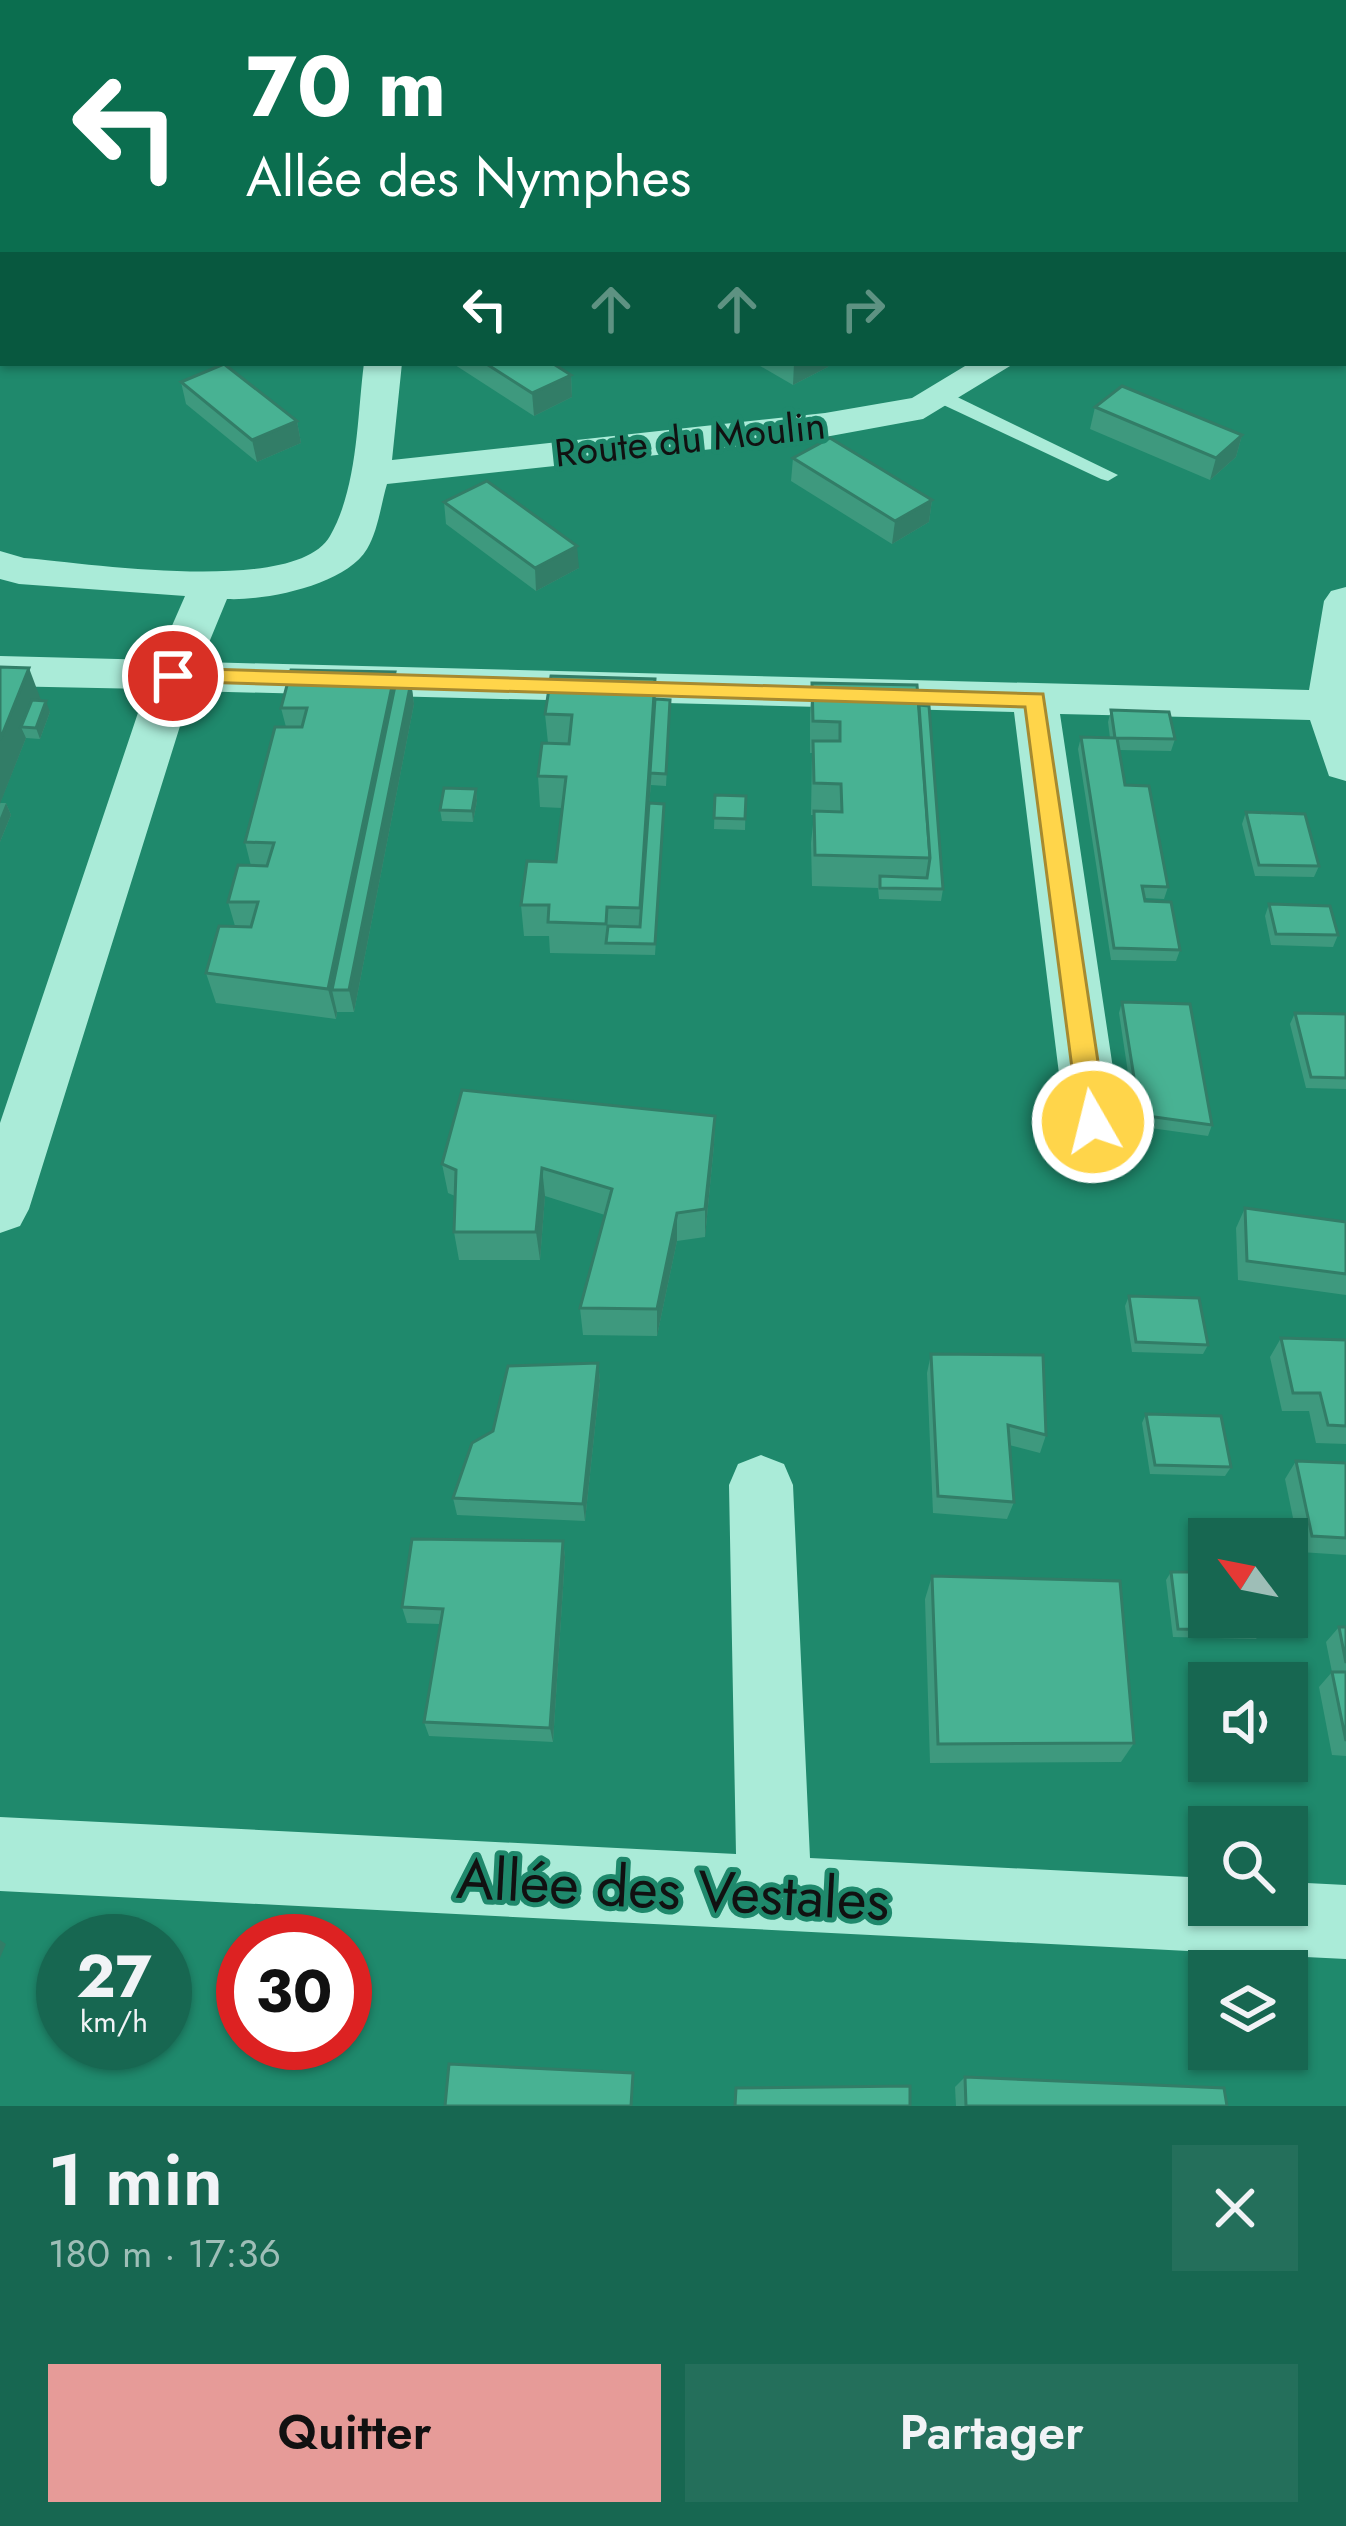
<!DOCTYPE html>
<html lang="fr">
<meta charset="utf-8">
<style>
:root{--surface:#176751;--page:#246f5b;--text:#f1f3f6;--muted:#9ebeb7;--accent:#e69b98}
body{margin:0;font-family:Jost,sans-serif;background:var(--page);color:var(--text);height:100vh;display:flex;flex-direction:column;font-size:45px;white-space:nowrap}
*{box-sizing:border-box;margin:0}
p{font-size:39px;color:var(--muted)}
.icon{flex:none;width:66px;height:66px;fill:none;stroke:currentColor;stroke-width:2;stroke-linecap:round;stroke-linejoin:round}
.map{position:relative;height:2106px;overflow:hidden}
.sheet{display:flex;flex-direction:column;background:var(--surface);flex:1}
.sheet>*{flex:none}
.hud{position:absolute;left:0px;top:0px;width:1347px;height:366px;box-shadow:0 3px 9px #0004;background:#0b6e4f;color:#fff;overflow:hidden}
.needle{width:78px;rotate:302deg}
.buttons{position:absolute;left:1188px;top:1518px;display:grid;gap:24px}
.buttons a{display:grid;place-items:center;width:120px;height:120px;border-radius:0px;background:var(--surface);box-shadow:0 3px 9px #0004;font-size:60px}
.speed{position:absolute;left:36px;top:1914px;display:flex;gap:24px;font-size:60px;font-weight:700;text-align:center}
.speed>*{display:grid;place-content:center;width:156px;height:156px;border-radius:50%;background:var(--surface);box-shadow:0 3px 9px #0004;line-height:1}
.speed small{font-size:30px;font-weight:400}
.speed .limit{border:18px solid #d22;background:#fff;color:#111}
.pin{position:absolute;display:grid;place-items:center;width:102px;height:102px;color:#fff;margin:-51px;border:6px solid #fff;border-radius:50%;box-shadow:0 3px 12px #0007}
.me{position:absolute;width:132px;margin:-66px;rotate:352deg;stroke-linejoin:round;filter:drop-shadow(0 0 9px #0008)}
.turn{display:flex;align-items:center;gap:42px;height:252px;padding:0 48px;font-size:54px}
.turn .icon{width:156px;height:156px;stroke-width:2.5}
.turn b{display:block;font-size:84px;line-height:102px}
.lanes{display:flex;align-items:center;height:114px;padding:0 48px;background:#0003;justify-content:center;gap:60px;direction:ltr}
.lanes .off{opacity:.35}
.round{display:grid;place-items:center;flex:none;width:126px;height:126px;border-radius:0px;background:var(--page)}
.summary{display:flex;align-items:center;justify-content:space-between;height:204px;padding:0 48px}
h1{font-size:72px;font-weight:600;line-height:90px}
.button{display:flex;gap:24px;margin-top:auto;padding:24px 48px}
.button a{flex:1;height:138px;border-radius:0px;background:var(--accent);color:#111;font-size:48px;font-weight:600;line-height:138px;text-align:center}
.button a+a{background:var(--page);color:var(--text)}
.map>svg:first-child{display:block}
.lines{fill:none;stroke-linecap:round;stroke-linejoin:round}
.service{fill:#aaebd8;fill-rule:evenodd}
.minor{fill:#aaebd8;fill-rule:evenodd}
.wall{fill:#3e997e}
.shaded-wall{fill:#327d67}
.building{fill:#48b293;stroke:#327d67;stroke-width:3}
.route{fill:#ffd54a;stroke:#a68a30;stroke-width:3}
.labels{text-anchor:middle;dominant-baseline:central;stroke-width:10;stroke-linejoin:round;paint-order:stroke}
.far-street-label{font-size:39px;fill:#111;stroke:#1f896c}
.near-street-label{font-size:57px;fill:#111;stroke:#1f896c}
</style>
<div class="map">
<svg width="1346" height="2106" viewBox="0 0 1346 2106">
<rect width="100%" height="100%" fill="#1f896c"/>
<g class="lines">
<polygon class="service" points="935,393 949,393 1118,475 1108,481 1101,479 935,401"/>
<g class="minor">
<polygon points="830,0 875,0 877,3 832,3"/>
<rect x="1344" y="68" width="2" height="19"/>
<rect x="1344" y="238" width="2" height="21"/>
<path d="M364,363H402L392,460L825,413L912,398L970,363H1015L923,419L825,437L387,484C381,504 378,531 367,549C346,585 265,601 227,599L201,662L1309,690L1324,601L1331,591L1346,587V781L1329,776L1310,720L1060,714L1121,1122L1113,1138L1093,1145L1073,1138L1065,1122L1014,712L191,691L29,1209L20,1226L0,1233V1123L146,689L0,686V656L157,660L185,596L19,584L0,579V551L24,558C87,563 296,596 330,536C358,487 357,417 364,363Z"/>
<polygon points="761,1455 784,1464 793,1485 810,1858 1209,1878 1209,1905 1287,1905 1287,1882 1346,1885 1346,1959 0,1891 0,1817 736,1854 729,1485 738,1464"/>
</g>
</g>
<g class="wall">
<polygon points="452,363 552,363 571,375 572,397 534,416"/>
<polygon points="755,363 829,363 828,367 793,385"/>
<polygon points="181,382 297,421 301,443 257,462 186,404"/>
<polygon points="1095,407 1242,435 1236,457 1210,480 1090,429"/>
<polygon points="793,458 932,500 929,522 892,544 791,481"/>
<polygon points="444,502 579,568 536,591 446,524"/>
<polygon points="0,667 41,700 50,712 40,739 26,738 0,803 6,803 11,815 0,842"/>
<polygon points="655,679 655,699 670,711 666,786 651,785 649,803 664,816 655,955 550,953 549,936 524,936 521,905 556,862 562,808 540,807 538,776 548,743 545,714"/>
<polygon points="396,681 411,682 414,704 354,1012 337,1012 336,1019 216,1003 206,973 235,926 228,902 251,866 245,842 286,727 281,708"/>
<polygon points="812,683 919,705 943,889 941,901 879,899 878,888 812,886 811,843 814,815 811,815 812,753 810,753 810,714"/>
<polygon points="1111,710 1175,739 1171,751 1119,750 1125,785 1168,887 1164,899 1144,898 1145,901 1180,950 1176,961 1111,960 1078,749 1081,737 1110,738 1108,722"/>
<polygon points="476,789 477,801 473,822 442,821 440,810"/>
<polygon points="715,795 746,796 745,830 714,829"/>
<polygon points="1246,812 1319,866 1314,877 1255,876 1242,824"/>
<polygon points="1269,904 1338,935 1333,947 1271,945 1265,916"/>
<polygon points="1122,1002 1212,1125 1208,1136 1136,1126 1119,1013"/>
<polygon points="1295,1013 1346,1014 1346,1089 1306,1088 1290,1024"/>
<polygon points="715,1116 714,1145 705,1237 677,1241 657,1336 583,1335 580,1308 605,1215 545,1196 540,1260 459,1260 454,1232 455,1196 448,1193 442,1164"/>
<polygon points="1245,1208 1346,1222 1346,1295 1238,1280 1236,1228"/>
<polygon points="1129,1296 1208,1345 1203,1354 1132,1352 1125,1306"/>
<polygon points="1281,1338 1346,1340 1346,1444 1316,1443 1309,1411 1282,1411 1270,1357"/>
<polygon points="931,1354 1046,1435 1040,1453 1009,1445 1014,1502 1007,1519 933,1513 927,1373"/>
<polygon points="598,1363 600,1381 585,1521 457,1515 453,1498 493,1431"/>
<polygon points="1146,1414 1231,1467 1225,1476 1150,1474 1142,1423"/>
<polygon points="1296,1461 1346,1463 1346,1555 1300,1552 1285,1479"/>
<polygon points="563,1541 565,1557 553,1742 429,1736 424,1722 441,1624 407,1623 402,1607"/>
<polygon points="1171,1572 1262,1631 1256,1639 1173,1637 1166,1580"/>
<polygon points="932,1576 1134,1743 1121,1762 930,1763 925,1599"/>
<polygon points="1339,1627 1346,1627 1346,1756 1332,1755 1319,1687 1332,1672 1326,1642"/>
<polygon points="965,2077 1227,2106 956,2106 955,2087"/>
</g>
<g class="shaded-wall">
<polygon points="794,363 829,363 828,367 793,385"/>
<polygon points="571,375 572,397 534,416 532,393"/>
<polygon points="297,421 301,443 257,462 252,440"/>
<polygon points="1242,435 1236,457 1210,480 1216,458"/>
<polygon points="932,500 929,522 892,544 895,521"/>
<polygon points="577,546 579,568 536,591 535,568"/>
<polygon points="29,668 41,700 21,727 26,738 0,804 0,740"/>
<polygon points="395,672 400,704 332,990 337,1012 336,1019 328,989"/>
<polygon points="655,679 656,710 640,939 640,908"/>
<polygon points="411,682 414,704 354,1012 349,990"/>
<polygon points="46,701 50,712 40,739 36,728"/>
<polygon points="476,789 477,801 473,822 472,811"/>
<polygon points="6,803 11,815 0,842 0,818"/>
<polygon points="715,1116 714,1145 705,1237 705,1209"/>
<polygon points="542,1168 545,1196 540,1260 536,1232"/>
<polygon points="677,1213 677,1241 657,1336 657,1309"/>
<polygon points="598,1363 600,1381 585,1521 583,1504"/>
<polygon points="563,1541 565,1557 553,1742 550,1728"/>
<polygon points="0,1940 6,1944 0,1958"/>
</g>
<g class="building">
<polygon points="553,0 593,0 601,3 546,3"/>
<polygon points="0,257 3,260 3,307 0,308"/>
<polygon points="485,363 552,363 571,375 532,393"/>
<polygon points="224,364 297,421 252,440 181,382"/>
<polygon points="1122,386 1242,435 1216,458 1095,407"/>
<polygon points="830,438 932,500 895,521 793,458"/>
<polygon points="487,481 577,546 535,568 444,502"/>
<polygon points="0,667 29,668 0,740"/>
<polygon points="291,670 395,672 328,989 206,973 219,926 251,927 258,902 228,902 238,865 267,866 274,843 245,842 275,727 302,727 307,708 281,708"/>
<polygon points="551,676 655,679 640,908 607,907 606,924 548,922 549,905 521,905 527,861 556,862 566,777 538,776 542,743 569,744 572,715 545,714"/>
<polygon points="396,681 411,682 349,990 332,990"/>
<polygon points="812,683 917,685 930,858 815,855 814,811 842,812 841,784 814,783 813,741 840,741 840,722 813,721"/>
<polygon points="655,699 670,700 666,774 650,773"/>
<polygon points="32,700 46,701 36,728 21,727"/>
<polygon points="919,705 929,706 943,889 880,888 880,876 927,878 930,858"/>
<polygon points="1111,710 1169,712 1175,739 1117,738 1125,785 1149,786 1168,887 1142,886 1145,901 1171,902 1180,950 1114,948 1081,737 1115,738"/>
<polygon points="444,788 476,789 472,811 440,810"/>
<polygon points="715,795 746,796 745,819 714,818"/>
<polygon points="649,803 664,804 655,944 606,943 608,926 640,927"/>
<polygon points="1246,812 1305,814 1319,866 1259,865"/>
<polygon points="1269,904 1330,906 1338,935 1276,934"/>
<polygon points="1122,1002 1190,1004 1212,1125 1140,1115"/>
<polygon points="1295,1013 1346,1014 1346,1078 1311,1077"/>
<polygon points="462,1090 715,1116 705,1209 677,1213 657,1309 580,1308 612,1189 542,1168 536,1232 454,1232 456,1170 442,1164"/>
<polygon points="1245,1208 1346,1222 1346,1274 1247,1261"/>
<polygon points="1129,1296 1199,1298 1208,1345 1136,1342"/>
<polygon points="1281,1338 1346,1340 1346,1426 1328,1425 1320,1393 1293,1393"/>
<polygon points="931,1354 1043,1355 1046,1435 1008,1425 1014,1502 938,1496"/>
<polygon points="598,1363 583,1504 453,1498 472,1443 493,1431 508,1366"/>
<polygon points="1146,1414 1221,1416 1231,1467 1155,1465"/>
<polygon points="1296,1461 1346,1463 1346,1538 1312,1536"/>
<polygon points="412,1539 563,1541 550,1728 424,1722 443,1609 402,1607"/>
<polygon points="1171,1572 1209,1572 1209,1617 1259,1617 1262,1631 1178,1629"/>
<polygon points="932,1576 1120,1581 1134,1743 938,1744"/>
<polygon points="1339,1627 1346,1627 1346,1663"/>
<polygon points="1332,1672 1346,1672 1346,1741"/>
<polygon points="449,2064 633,2073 631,2106 445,2106"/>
<polygon points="965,2077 1224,2088 1227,2106 966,2106"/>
<polygon points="910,2086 910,2106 735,2106 736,2088"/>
</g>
<polygon class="route" points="173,668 1043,694 1107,1122 1093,1134 1079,1122 1025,707 165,681 161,676"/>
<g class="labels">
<g class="far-street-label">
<text transform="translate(690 439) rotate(-6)">Route du Moulin</text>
</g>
<g class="near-street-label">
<text transform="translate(673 1889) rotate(3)">Allée des Vestales</text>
</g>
</g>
</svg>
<div class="buttons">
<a><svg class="needle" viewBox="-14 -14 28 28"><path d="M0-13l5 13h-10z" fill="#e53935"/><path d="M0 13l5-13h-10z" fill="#9ebeb7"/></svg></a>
<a><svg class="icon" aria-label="sound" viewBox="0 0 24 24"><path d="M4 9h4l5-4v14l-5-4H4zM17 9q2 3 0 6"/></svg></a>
<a><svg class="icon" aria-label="search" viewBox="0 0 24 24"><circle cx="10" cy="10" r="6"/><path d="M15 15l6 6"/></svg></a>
<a><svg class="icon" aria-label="layers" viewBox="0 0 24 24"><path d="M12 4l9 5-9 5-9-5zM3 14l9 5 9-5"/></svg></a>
</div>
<div class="speed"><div>27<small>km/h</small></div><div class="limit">30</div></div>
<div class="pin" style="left:173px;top:676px;background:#d93025"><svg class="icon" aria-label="arrive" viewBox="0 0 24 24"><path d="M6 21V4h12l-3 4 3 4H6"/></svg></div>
<svg class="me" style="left:1093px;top:1122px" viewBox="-20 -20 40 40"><circle r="17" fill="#ffd54a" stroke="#fff" stroke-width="3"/><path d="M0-11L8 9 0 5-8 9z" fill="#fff"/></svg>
<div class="hud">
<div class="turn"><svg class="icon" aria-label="left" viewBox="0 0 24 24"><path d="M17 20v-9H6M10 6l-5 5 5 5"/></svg><div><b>70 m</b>Allée des Nymphes</div></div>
<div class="lanes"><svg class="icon" aria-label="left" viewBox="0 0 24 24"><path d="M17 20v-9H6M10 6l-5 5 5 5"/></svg><svg class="icon off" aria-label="ahead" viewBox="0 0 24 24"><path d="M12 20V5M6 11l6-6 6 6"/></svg><svg class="icon off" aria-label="ahead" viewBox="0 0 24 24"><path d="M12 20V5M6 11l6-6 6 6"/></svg><svg class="icon off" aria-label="right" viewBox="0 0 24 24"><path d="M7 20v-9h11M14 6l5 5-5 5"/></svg></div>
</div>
</div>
<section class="sheet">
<div class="summary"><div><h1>1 min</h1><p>180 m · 17:36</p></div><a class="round"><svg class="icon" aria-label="close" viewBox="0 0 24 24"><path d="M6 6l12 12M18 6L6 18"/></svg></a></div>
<div class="button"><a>Quitter</a><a>Partager</a></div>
</section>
